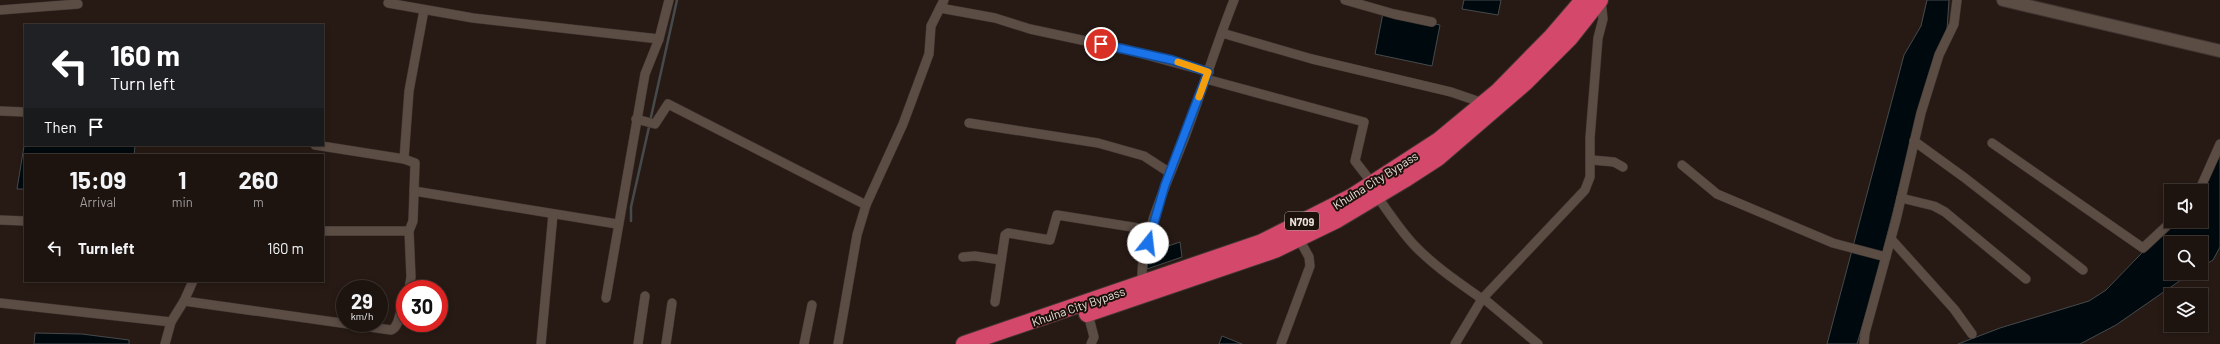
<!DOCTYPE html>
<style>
:root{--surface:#1d140f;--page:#251d18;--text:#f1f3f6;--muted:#a09e9e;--line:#3b332f}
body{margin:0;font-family:Barlow,sans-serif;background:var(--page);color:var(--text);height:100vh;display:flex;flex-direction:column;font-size:15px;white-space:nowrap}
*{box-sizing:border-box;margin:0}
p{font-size:13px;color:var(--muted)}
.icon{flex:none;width:22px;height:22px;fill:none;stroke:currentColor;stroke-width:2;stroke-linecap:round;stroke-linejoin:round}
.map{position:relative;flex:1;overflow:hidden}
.sheet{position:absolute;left:24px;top:154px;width:300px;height:128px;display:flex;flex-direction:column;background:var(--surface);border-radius:0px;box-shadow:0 2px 6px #0003,0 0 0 1px var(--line)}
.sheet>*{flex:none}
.hud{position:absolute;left:24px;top:24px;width:300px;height:122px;border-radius:0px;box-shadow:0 2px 6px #0003,0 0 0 1px var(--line);background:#202124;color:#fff;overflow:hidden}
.tools{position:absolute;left:2164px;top:184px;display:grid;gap:8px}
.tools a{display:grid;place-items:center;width:44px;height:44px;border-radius:0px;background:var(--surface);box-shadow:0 2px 6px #0003,0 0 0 1px var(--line);font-size:20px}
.speed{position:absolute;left:336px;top:280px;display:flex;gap:8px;font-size:20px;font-weight:700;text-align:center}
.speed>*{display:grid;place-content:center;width:52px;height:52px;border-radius:50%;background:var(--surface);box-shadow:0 2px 6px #0003,0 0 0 1px var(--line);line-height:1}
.speed small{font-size:10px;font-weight:400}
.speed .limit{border:6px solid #d22;background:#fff;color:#111}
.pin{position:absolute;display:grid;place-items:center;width:34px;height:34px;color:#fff;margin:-17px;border:2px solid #fff;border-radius:50%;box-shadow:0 1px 4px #0007}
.me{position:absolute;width:44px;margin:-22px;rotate:16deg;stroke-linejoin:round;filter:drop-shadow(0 0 3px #0008)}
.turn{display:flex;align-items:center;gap:14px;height:84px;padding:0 20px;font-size:18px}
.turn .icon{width:52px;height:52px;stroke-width:2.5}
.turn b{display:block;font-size:28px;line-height:34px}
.then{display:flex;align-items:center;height:38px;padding:0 20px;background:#0003;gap:8px;font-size:15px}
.eta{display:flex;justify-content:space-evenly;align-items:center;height:68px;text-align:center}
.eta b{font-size:24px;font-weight:700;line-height:28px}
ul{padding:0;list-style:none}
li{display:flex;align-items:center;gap:12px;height:52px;padding:0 20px}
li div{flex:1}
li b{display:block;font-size:15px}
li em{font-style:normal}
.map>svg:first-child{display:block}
.water{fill:#000a0e;stroke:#464a4c}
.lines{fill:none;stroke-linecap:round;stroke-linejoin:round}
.stream{stroke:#464a4c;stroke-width:2.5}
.street-casing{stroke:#3f3532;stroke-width:10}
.secondary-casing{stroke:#3f3532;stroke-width:14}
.highway-casing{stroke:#3f3532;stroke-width:18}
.street{stroke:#5b4c44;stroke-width:9}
.secondary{stroke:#5b4c44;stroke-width:12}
.highway{stroke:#d4486c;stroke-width:16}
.route-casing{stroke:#114b97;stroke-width:10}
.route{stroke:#1a73e8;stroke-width:7}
.slow{stroke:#f59e0b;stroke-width:7}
.labels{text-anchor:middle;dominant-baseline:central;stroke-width:4;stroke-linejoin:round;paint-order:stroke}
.shield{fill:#1d110b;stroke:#aca29d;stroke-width:1}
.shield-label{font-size:11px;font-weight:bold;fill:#e9e0db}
.street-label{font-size:12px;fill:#e9e0db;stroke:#1d110b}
</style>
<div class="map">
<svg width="2220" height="344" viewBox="0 0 2220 344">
<rect width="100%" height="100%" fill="#271a14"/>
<g class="water">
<polygon points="1464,0 1501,0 1498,15 1462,9"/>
<polygon points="1927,0 1949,0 1947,29 1918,114 1875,283 1857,344 1827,344 1904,55 1921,26"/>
<polygon points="1383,13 1440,25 1432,66 1375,54"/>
<polygon points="25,140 25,145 135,145 134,155 25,155 25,189 17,189"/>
<polygon points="2220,155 2220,247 2213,260 2201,267 2201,243 2171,243 2171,273 2191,273 2116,325 2080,344 1958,344 2000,328 2089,301 2106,290 2167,227 2186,221 2201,221 2201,192"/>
<polygon points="1180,242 1182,257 1147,269 1148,253"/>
<polygon points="35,333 82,334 129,340 129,344 34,344"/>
<polygon points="1222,336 1242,344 1219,344"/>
</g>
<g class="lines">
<g class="stream">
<polyline points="651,117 677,0"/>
<polyline points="631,221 631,207 649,127"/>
</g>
<defs>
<g id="street">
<polyline points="1345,0 1394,14 1432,22"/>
<polyline points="388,3 473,18 659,39"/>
<polyline points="940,8 995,18 1030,29 1128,50 1209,72"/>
<polyline points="0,10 78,4"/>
<polyline points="1222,33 1312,59 1451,92 1483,103"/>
<polyline points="1206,79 1364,122 1355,161 1372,183"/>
<polyline points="0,111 25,112"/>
<polyline points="636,119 655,124 668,104 866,205 857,235 838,344"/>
<polyline points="969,123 1098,143 1144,156 1170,173"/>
<polyline points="1914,141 1965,178 2083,270"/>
<polyline points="1992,143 2143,248 2172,221"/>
<polyline points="315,145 404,159"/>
<polyline points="1592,160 1614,162 1623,167"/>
<polyline points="1682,165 1717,194 1833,243 1886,257"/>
<polyline points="414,191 617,224"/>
<polyline points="2199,191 2220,144"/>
<path d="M1377,196C1389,213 1400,230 1414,245C1434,266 1458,282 1482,299L1455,344"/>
<polyline points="1901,198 1934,206 1945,212 2026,279"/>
<polyline points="866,205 903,124 929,54 931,26 944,0"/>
<polyline points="0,220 25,221"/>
<polyline points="323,231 409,231"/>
<polyline points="1891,239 1954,309 1972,334"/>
<polyline points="963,257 975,256 1001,260"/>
<path d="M1142,284C1139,237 1171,176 1187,131C1203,88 1217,43 1234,0"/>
<polyline points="409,289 411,277 409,231 413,221 415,163 404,159 409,91 424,10"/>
<polyline points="606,298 645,74 659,39 669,0"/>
<polyline points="1483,298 1538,344"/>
<polyline points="1482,299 1585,190 1590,177 1590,138 1598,38 1603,19 1601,0"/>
<path d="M184,301L391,330C401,326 397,312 405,305"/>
<polyline points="995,302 1005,235 1008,233 1050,240 1057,215 1151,230"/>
<polyline points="0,303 171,322 184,301 193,281"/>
<polyline points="1088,314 1094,337 1091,344"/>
<polyline points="165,344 171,322"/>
<polyline points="541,344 553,214"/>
<polyline points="638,344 645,296"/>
<polyline points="666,344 672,303"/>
<polyline points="804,344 812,305"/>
<polyline points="1281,344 1310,266 1309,257 1299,239"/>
<polyline points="1864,344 1865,333 1896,220 1921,113 1939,55 1954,24 1957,0"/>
</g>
<polyline id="secondary" points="2003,0 2220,51"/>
<g id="highway">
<polyline points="1087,314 1275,250 1337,220 1404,180 1438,158 1525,83 1570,38 1600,0"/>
<polyline points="964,344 1262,242 1351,197 1439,140 1497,92 1552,36 1583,0"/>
</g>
</defs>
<use href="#street" class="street-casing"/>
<use href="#secondary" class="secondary-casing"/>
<use href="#highway" class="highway-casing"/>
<use href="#street" class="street"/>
<use href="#secondary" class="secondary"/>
<use href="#highway" class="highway"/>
</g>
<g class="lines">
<defs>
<polyline id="route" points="1101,44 1172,60 1208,72 1165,185 1148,243"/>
</defs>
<use href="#route" class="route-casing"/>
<use href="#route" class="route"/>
<polyline class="slow" points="1178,62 1208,72 1199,97"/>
</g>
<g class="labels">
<rect class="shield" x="1285" y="212" width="34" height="18" rx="3"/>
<g class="shield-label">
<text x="1302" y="221">N709</text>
</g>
<g class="street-label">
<text transform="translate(1375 180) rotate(-32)">Khulna City Bypass</text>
<text transform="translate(1078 306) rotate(-19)">Khulna City Bypass</text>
</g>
</g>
</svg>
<div class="tools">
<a><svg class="icon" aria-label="sound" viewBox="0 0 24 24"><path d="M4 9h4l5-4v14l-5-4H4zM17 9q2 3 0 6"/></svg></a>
<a><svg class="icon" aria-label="search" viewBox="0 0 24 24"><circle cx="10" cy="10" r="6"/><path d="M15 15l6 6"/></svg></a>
<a><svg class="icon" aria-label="layers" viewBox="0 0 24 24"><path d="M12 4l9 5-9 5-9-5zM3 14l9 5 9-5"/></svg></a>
</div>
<div class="speed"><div>29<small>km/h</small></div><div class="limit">30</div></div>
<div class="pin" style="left:1101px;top:44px;background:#d93025"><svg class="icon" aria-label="arrive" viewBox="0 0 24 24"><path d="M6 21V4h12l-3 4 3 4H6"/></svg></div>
<svg class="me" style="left:1148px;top:243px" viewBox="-20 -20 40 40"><circle r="19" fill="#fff"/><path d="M0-13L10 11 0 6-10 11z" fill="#1a73e8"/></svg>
<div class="hud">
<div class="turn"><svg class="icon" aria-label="left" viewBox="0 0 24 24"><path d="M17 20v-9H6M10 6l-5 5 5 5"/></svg><div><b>160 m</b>Turn left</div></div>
<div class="then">Then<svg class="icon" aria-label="arrive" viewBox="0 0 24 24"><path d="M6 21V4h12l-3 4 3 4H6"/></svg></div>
</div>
<section class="sheet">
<div class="eta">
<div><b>15:09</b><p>Arrival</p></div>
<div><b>1</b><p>min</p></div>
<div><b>260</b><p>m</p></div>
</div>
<ul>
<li><svg class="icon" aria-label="left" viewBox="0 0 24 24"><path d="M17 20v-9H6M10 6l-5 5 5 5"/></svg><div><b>Turn left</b></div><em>160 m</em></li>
</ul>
</section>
</div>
